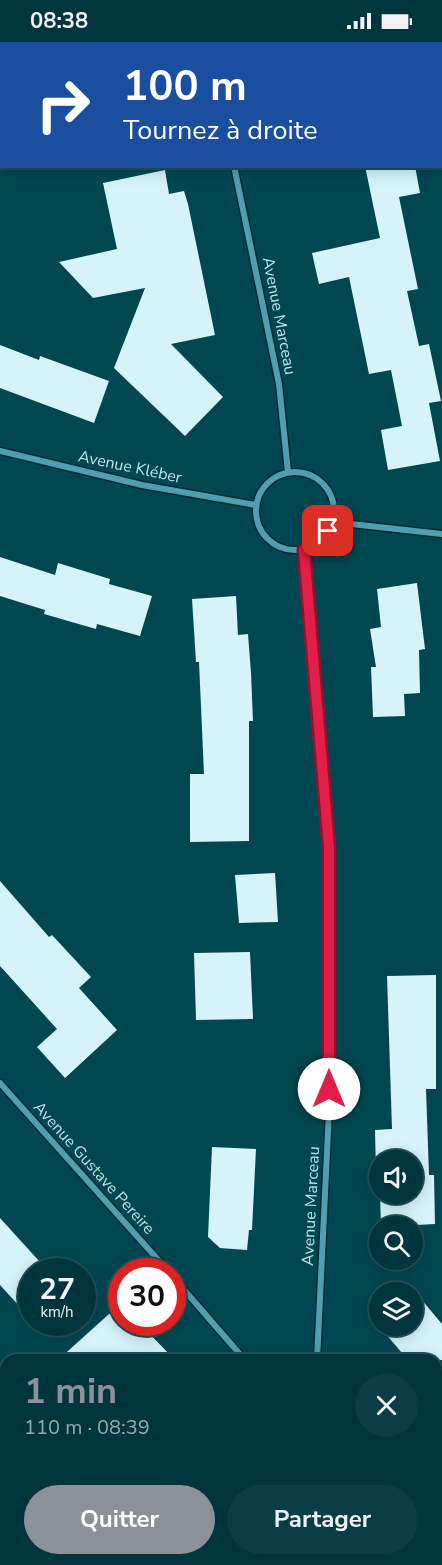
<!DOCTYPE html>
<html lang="fr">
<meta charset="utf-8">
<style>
:root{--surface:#00353e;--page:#0a3d45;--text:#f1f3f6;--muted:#95abb0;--line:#225058;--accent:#8c9099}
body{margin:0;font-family:"Nunito Sans",sans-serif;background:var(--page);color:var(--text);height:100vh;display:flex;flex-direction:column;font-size:22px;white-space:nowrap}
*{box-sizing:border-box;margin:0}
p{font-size:20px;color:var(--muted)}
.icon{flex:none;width:33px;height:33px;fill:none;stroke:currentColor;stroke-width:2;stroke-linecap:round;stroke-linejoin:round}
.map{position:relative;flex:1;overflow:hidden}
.drawer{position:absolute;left:0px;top:1312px;width:442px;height:212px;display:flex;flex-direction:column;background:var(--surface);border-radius:18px 18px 0 0;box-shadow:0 3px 15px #0003,0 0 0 2px var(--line)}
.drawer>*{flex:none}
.hud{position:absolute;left:0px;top:0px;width:442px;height:126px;box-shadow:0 3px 15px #0003,0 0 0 2px var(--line);background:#1a4fa0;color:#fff;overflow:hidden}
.tools{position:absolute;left:369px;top:1108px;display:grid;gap:12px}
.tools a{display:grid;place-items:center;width:54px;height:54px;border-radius:50%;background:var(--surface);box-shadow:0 3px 15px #0003,0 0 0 2px var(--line);font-size:30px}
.speed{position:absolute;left:18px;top:1216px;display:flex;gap:12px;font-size:30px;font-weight:700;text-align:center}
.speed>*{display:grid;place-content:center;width:78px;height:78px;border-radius:50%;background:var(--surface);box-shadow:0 3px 15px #0003,0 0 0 2px var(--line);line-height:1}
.speed small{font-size:15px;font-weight:400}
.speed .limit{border:9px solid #d22;background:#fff;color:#111}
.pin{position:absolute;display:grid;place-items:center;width:51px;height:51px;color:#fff;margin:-26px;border-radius:12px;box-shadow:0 3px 9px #0006}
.me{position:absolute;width:66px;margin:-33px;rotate:0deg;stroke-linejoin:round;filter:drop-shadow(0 0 4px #0008)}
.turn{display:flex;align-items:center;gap:21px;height:126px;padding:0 24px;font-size:27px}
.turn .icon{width:78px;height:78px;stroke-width:2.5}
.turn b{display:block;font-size:42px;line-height:51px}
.round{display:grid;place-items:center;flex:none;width:63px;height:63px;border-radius:32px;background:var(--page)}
.summary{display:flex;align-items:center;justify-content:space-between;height:102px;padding:0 24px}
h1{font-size:36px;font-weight:700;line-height:45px;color:var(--accent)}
.cta{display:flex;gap:12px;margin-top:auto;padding:12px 24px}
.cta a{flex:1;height:69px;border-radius:36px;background:var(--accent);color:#fff;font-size:24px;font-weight:700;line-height:69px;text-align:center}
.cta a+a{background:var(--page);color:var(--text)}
.status{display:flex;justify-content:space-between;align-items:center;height:42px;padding:0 30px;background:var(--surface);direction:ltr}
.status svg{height:16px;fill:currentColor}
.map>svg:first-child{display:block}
.building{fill:#d5f3f9}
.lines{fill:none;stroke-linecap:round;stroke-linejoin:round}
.street-casing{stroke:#002b33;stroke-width:9}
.street{stroke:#509fae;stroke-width:6}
.route-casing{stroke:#92132f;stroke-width:15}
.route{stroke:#e11d48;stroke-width:10}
.labels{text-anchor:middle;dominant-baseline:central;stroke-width:6;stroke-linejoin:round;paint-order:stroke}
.street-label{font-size:16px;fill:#bde2e9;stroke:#004752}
</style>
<div class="status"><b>08:38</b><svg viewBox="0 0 49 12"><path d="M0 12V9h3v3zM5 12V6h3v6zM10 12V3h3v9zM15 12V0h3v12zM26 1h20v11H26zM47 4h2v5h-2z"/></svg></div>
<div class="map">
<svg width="442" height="1523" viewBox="0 0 442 1523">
<rect width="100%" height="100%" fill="#004752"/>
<g class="building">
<polygon points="365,124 415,124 420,151 399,155 418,247 407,249 419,304 429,302 441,359 429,361 440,419 388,428 381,388 402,384 391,328 369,332 349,235 319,242 312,211 380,196"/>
<polygon points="165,128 169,152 184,149 188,162 215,293 171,302 223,355 185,394 114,326 145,246 93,256 59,220 117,207 103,141"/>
<polygon points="0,303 39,318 40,314 109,339 94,381 0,346"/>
<polygon points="0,515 55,533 58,521 110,537 109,542 152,554 140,594 97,582 96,587 44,572 45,568 0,554"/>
<polygon points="417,541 425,607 419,608 420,651 404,652 405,674 373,675 371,625 376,625 370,587 381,585 377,547"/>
<polygon points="236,554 238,593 248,592 251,631 253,679 249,679 249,799 190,800 190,732 204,732 199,620 196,620 192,557"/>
<polygon points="275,831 278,880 239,881 235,833"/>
<polygon points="0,839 49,895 52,893 91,935 79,946 117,988 65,1036 37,1005 57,987 0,924"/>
<polygon points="250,910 253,977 196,978 194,911"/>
<polygon points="436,933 436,1047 426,1047 429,1133 434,1133 435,1182 381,1185 380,1152 412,1152 412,1119 380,1119 380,1134 376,1134 375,1088 392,1087 387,934"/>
<polygon points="212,1105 256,1107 252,1188 249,1188 247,1208 220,1206 208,1195"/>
<polygon points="0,1176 49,1230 32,1230 32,1278 0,1243"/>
<polygon points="411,1245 442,1282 442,1318 408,1318 373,1277 380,1272 380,1284 412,1284 412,1251 404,1251"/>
<polygon points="119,1263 122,1265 122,1281 137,1281 141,1283 175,1318 58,1318"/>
</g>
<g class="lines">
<defs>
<g id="street">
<polyline points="203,0 203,2"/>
<polyline points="234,124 279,342 288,430"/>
<polyline points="0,409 142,443 256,463"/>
<circle cx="295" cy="469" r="39"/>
<polyline points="333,480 442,492"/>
<polyline points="304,508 329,805 329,1069 317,1318"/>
<polyline points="0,1041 169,1230"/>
<polyline points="172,1234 245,1318"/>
<polyline points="436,1387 442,1388"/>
<polyline points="424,1518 429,1523"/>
<polyline points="166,1523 172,1518"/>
</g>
</defs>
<use href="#street" class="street-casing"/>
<use href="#street" class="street"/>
</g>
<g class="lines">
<defs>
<polyline id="route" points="328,489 314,504 304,508 329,805 329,1047"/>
</defs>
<use href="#route" class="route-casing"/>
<use href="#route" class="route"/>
</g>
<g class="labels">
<g class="street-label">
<text transform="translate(279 274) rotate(79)">Avenue Marceau</text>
<text transform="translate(130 425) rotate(12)">Avenue Kléber</text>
<text transform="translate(94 1126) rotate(48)">Avenue Gustave Pereire</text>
<text transform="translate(311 1164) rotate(-87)">Avenue Marceau</text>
</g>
</g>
</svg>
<div class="tools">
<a><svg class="icon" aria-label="sound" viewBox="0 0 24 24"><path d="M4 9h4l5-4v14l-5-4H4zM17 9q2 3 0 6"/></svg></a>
<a><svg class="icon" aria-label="search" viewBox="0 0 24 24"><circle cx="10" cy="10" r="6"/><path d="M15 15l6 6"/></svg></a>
<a><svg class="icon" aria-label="layers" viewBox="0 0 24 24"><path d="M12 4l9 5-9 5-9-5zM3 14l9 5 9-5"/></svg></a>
</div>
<div class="speed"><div>27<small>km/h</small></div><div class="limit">30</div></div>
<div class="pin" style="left:328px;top:489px;background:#d93025"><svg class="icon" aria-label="arrive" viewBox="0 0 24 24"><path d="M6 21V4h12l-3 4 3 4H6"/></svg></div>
<svg class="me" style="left:329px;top:1047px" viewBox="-20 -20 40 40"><circle r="19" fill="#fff"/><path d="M0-13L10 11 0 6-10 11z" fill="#e11d48"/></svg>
<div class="hud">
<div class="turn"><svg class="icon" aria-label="right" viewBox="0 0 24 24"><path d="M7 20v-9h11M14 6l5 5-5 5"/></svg><div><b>100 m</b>Tournez à droite</div></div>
</div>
<section class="drawer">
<div class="summary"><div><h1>1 min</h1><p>110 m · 08:39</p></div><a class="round"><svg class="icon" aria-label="close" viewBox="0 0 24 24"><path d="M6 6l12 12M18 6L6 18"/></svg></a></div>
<div class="cta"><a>Quitter</a><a>Partager</a></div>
</section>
</div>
